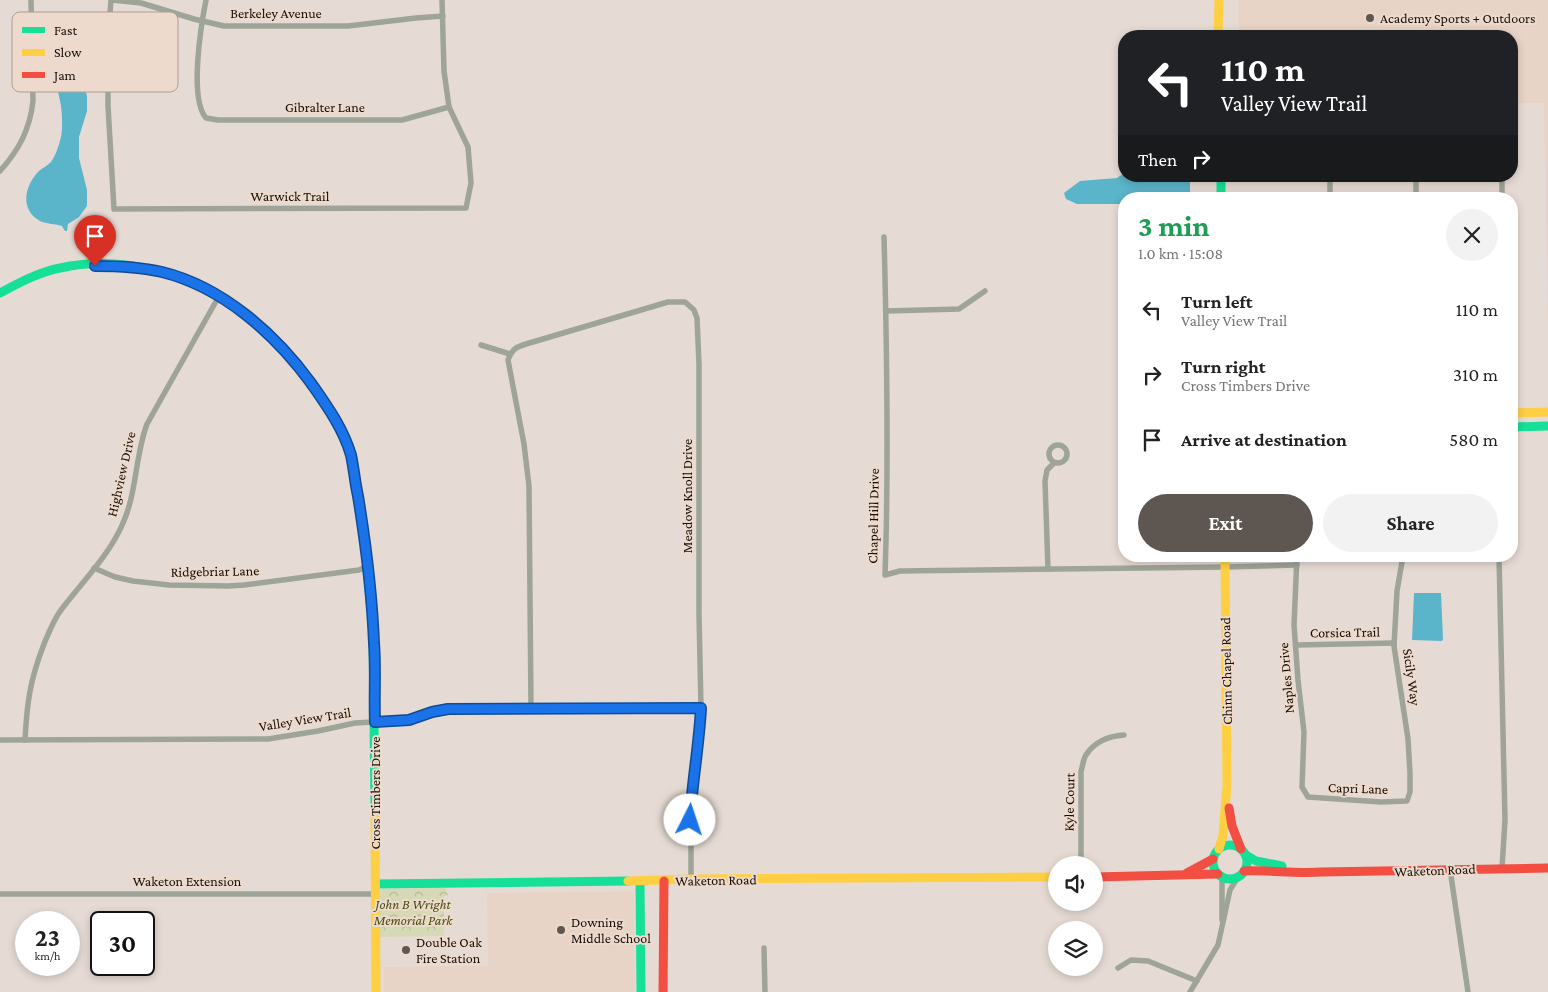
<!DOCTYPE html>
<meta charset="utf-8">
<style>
:root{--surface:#fff;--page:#f2f2f2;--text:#222;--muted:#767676;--accent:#5e5650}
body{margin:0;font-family:"Crimson Pro",serif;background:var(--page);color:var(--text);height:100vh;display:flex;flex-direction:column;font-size:19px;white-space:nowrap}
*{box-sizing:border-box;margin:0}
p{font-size:16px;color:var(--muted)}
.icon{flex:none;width:28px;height:28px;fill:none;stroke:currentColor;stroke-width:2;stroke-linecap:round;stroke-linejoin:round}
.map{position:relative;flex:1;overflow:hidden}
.drawer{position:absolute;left:1118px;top:192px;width:400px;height:370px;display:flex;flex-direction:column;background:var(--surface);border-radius:20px;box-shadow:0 2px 8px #0003}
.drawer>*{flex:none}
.hud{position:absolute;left:1118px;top:30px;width:400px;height:152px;border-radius:20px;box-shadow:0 2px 8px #0003;background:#202124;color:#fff;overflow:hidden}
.fabs{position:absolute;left:1048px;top:856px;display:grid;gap:10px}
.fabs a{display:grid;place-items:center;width:55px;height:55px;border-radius:50%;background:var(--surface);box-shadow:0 2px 8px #0003;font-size:25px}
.speed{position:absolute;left:15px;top:911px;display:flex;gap:10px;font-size:25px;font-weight:700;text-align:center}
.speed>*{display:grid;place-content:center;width:65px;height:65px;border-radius:50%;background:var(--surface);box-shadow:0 2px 8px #0003;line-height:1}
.speed small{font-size:12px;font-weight:400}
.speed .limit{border:2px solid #111;border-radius:8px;background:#fff;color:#111}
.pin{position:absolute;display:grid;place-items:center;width:42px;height:42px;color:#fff;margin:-51px -21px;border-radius:50% 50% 50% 0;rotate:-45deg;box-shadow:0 0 5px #0007}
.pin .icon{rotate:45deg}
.me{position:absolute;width:55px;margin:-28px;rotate:4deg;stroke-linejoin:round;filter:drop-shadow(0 0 4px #0008)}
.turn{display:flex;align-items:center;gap:18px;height:105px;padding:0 20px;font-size:22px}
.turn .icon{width:65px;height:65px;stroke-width:2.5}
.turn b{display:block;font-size:35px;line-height:42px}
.then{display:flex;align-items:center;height:48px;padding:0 20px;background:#0003;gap:10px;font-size:19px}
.round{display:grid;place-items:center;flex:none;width:52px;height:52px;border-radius:26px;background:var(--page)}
.overview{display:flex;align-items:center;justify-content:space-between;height:85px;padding:0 20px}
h1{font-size:30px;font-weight:700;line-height:38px;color:#1e9e55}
.cta{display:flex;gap:10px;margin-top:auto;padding:10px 20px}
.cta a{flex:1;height:58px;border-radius:30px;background:var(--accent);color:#fff;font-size:20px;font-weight:700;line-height:58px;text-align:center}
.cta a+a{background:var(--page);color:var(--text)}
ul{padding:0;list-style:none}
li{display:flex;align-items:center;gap:15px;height:65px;padding:0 20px}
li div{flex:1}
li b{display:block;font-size:19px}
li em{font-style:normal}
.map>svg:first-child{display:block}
.built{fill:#e8d4c6}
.park{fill:url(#park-crowns)}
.water{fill:#5ab4ca}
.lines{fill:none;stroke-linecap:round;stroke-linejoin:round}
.street{stroke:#9fa498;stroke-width:5.5}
.fast{stroke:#16e098;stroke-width:9}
.slow{stroke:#ffcf43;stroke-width:9}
.jam{stroke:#f24e42;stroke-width:9}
.route-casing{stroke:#114b97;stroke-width:12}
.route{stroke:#1a73e8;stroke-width:9}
.poi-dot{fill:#5e5650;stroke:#eedacc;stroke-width:2}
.labels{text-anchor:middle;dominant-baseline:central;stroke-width:4;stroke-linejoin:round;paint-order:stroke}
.street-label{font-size:14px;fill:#140e09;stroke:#eedacc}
.poi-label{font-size:14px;fill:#140e09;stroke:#eedacc;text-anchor:start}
.park-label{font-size:14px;font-style:italic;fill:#43500f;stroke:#eedacc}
.key{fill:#eedacc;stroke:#ad9d92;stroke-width:1}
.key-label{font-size:14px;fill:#140e09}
</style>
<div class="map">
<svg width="1548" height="992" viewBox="0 0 1548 992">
<defs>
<pattern id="park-crowns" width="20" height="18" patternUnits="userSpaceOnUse" patternTransform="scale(1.25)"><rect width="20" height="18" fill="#d6d9b6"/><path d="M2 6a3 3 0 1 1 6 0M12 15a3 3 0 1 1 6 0" fill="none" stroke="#b7b99b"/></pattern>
</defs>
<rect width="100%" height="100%" fill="#e6dbd4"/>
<g class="built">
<polygon points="1238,0 1548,0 1548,333 1544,103 1511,103 1511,36 1239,36"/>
<polygon points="634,891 635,992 384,992 384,967 488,966 487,893"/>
</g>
<polygon class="park" points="445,888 448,895 444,896 444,936 379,937 379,892 382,889"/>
<g class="water">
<path d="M74,75L84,84L87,96V111L79,137V158L87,190V206L79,217L68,224L67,231H65L62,226C56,224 46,224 40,221C19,209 25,185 39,171C42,168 47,166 51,162C56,155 59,145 61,137C63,127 62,115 61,106C59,90 50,77 74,75Z"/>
<polygon points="1124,173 1124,176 1190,176 1190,199 1124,199 1124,204 1077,204 1066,199 1064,193 1080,181 1117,178"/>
<polygon points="1414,593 1441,593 1443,639 1442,641 1412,640"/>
</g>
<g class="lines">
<g class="street">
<polyline points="111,0 108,38 108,106 114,209 466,208 471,183 468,147 449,107 444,71 442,0"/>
<polyline points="112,0 141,3 194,19 224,26 348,26 416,18 443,16"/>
<path d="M206,0C201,25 189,99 206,118L218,120H402L449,107"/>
<path d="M0,171C19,150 30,129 33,101L31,0"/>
<polyline points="1330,176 1330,199"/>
<polyline points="1416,176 1416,199"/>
<polyline points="1502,176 1502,199"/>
<path d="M884,237C887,350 889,462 885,575L900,571L1225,567L1297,565"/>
<polyline points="886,311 959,309 985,291"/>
<polyline points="481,345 510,354"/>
<circle cx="1058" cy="454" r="9"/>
<polyline points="1297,556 1294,625 1298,680 1304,732 1302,787 1308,797 1381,802 1407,801 1410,792 1410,773 1408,739 1394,646 1397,591 1403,556"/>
<polyline points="1499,556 1505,820 1502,868"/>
<polyline points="94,568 115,577 133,581 169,585 228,586 244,585 359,570 368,566"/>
<polyline points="1048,569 1045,481 1047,470 1054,463"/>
<polyline points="1296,645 1394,643"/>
<path d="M531,709L529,486L524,444L508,360C512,349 516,347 526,344L668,302H685L694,310L697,318L699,364V614L701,708L691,802V879"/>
<polyline points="0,740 268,739 318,731 355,723 409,720 432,712 448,709 701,708"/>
<path d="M25,740C27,702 30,680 44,644C49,632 54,619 61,610C82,582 109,556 123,523C137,492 135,456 147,424L219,296"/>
<path d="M1081,865V771C1083,766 1083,759 1086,755C1095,741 1109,736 1124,735"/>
<polyline points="1450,869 1468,992"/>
<polyline points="1222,877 1222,920"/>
<polyline points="0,894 375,894"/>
<polyline points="764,948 765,992"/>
<polyline points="1118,968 1131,960 1148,961 1197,981"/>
<polyline points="1190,992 1218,945 1230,890 1238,877"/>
</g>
<g class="fast">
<polyline points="1221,176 1221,199"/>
<path d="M0,293C19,283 39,272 60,268C123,254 190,275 242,311"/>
<polyline points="1511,427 1548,426"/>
<polyline points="363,526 373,630 375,809"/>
<circle cx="1230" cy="862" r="17"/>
<polyline points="1246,855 1256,861 1282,866"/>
<polyline points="640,881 641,992"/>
<polyline points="376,884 628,881"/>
</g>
<g class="slow">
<polyline points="1218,36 1219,0"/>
<path d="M242,311C281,343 330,395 347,444C356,471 359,499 363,526"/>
<polyline points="1511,413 1548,412"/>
<polyline points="375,809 376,992"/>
<polyline points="1219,849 1223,835 1227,785 1225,556"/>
<polyline points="628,881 691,879 1056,877"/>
</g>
<g class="jam">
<polyline points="1229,808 1232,826 1241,849"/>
<path d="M1244,871C1270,870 1296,874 1322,872L1548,868"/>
<polyline points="1187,873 1213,859"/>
<polyline points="1094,877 1218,874"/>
<polyline points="663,992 664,881"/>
</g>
</g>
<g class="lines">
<defs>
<path id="route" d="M95,266C118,266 140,267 162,272C223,287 275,334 311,383C327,406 343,428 351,455C354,469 355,483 358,496C366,545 372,594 374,643C376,669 374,696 375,722L409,720L432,712L448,709L701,708C699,746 692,783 690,820"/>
</defs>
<use href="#route" class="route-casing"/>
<use href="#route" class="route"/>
</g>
<g class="poi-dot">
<circle cx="1370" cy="18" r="5"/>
<circle cx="561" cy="930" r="5"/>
<circle cx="406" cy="950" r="5"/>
</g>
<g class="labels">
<g class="street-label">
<text x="276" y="13">Berkeley Avenue</text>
<text x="325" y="107">Gibralter Lane</text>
<text x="290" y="196">Warwick Trail</text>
<text transform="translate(121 474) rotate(-77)">Highview Drive</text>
<text transform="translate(687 496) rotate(-90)">Meadow Knoll Drive</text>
<text transform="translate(873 516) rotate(-89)">Chapel Hill Drive</text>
<text transform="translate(215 571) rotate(-1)">Ridgebriar Lane</text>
<text transform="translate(1345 632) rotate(-1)">Corsica Trail</text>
<text transform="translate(1226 671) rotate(-91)">Chinn Chapel Road</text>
<text transform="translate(1412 677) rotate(82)">Sicily Way</text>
<text transform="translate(1286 678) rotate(-95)">Naples Drive</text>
<text transform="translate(305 719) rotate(-9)">Valley View Trail</text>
<text transform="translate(1358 788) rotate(2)">Capri Lane</text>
<text transform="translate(375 793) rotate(-90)">Cross Timbers Drive</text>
<text transform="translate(1069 802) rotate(-89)">Kyle Court</text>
<text transform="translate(1435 870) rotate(-2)">Waketon Road</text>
<text transform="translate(716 880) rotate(-1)">Waketon Road</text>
<text x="187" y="881">Waketon Extension</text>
</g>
<g class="poi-label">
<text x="1380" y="18">Academy Sports + Outdoors</text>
<text x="571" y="922">Downing<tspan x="571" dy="16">Middle School</tspan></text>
<text x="416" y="942">Double Oak<tspan x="416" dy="16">Fire Station</tspan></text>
</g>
<g class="park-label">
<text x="413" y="904">John B Wright<tspan x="413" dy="16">Memorial Park</tspan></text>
</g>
</g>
<rect x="12" y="12" width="166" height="80" rx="8" class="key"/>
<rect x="22" y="27" width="23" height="6" fill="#16e098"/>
<rect x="22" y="49" width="23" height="7" fill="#ffcf43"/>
<rect x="22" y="72" width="23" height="6" fill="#f24e42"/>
<g class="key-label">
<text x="54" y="35">Fast</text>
<text x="54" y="57">Slow</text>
<text x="54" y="80">Jam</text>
</g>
</svg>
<div class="fabs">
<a><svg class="icon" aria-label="sound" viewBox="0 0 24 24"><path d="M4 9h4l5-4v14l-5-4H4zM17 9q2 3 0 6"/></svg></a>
<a><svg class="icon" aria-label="layers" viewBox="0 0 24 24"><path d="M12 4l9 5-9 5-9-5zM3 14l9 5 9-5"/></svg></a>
</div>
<div class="speed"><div>23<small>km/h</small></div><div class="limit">30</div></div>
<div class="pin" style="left:95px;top:266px;background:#d93025"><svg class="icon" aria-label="arrive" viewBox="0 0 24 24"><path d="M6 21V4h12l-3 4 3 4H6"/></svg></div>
<svg class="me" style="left:690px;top:820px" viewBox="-20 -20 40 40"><circle r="19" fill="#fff"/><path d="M0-13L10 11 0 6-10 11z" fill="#1a73e8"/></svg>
<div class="hud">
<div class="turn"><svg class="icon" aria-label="left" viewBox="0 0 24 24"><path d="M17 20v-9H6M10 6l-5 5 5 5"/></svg><div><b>110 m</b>Valley View Trail</div></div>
<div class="then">Then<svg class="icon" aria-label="right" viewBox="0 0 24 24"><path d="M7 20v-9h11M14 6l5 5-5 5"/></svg></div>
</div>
<section class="drawer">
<div class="overview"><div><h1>3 min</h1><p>1.0 km · 15:08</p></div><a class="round"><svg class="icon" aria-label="close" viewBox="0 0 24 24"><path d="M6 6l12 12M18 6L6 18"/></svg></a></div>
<ul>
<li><svg class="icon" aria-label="left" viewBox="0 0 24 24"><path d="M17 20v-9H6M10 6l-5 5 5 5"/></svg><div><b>Turn left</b><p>Valley View Trail</p></div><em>110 m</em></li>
<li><svg class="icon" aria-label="right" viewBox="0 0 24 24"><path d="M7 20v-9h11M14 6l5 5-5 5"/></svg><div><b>Turn right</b><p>Cross Timbers Drive</p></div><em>310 m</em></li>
<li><svg class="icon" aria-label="arrive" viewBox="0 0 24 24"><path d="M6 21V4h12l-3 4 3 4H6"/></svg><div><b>Arrive at destination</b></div><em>580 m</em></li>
</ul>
<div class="cta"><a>Exit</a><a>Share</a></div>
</section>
</div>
